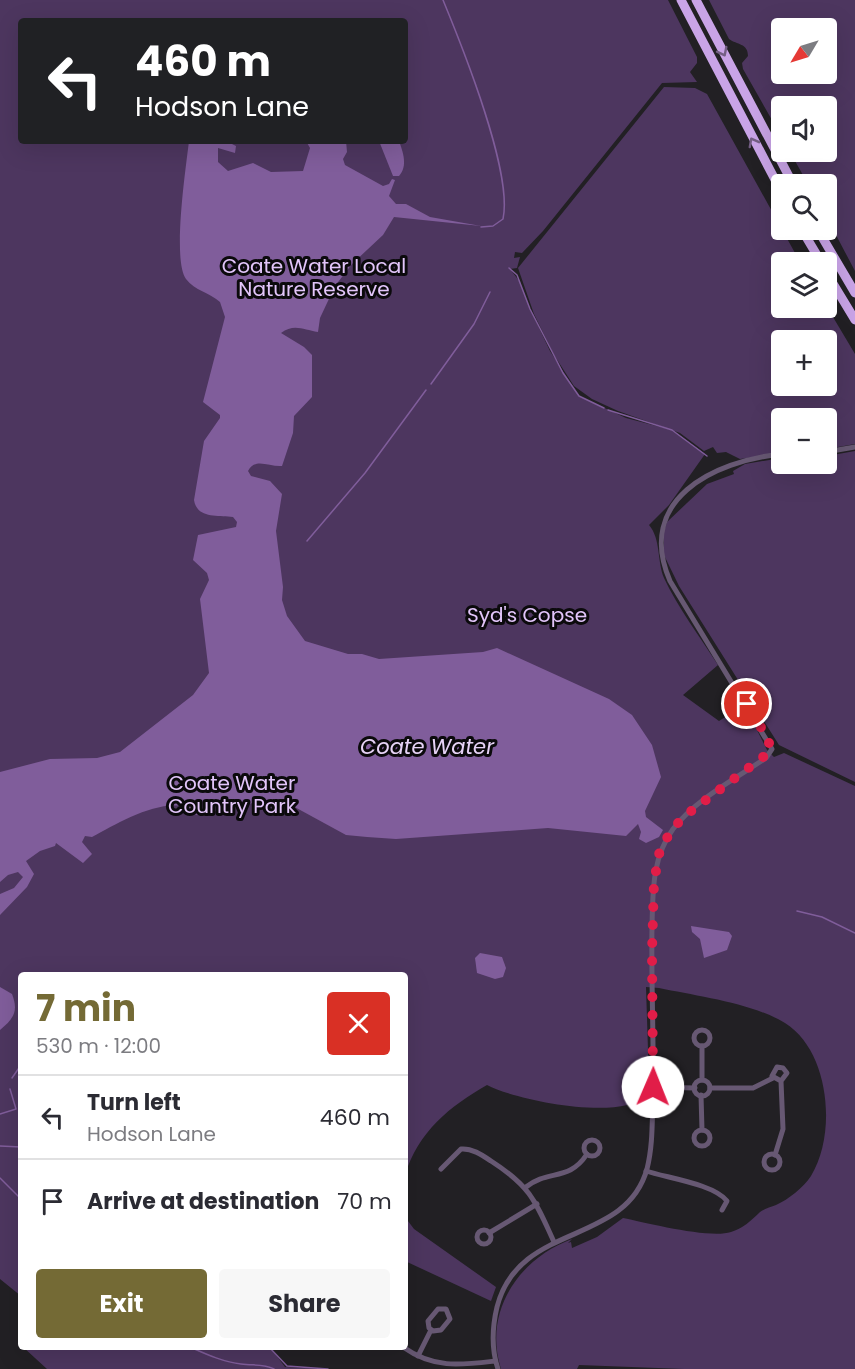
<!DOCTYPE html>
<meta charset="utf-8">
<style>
:root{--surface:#fff;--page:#f7f7f7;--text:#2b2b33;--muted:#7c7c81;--line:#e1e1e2;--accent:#746a35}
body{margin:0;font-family:Poppins,sans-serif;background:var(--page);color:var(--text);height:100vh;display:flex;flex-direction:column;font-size:22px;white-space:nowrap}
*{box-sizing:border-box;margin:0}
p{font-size:20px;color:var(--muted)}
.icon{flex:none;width:33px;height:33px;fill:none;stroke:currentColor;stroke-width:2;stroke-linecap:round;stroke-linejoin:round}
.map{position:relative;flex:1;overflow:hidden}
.details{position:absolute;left:18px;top:972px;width:390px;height:378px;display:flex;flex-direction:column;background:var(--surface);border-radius:6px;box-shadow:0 6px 24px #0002}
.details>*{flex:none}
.hud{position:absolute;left:18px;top:18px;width:390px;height:126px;border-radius:6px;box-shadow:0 6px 24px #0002;background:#202124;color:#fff;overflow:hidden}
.needle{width:39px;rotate:232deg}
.fabs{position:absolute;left:771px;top:18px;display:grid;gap:12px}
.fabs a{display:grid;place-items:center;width:66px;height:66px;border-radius:6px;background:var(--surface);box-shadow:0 6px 24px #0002;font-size:30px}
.pin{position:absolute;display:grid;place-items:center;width:51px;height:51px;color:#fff;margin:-26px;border:3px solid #fff;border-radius:50%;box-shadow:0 2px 6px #0007}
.me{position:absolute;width:66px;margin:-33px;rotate:1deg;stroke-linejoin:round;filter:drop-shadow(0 0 4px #0008)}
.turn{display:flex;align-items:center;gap:21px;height:126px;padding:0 18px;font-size:27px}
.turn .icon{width:78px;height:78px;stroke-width:2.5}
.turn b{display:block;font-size:42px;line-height:51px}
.round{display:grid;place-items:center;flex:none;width:63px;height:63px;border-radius:6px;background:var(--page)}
.head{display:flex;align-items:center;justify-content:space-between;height:102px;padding:0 18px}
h1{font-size:36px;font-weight:700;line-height:45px;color:var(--accent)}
.cta{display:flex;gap:12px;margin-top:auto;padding:12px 18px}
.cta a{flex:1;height:69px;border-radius:6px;background:var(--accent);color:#fff;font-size:24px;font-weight:700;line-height:69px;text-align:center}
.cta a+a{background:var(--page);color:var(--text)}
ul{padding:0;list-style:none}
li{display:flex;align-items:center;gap:18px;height:84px;padding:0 18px;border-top:2px solid var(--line)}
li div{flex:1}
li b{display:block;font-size:22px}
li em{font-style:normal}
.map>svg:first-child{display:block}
.green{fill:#4d365f;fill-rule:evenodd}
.water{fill:#805d9b}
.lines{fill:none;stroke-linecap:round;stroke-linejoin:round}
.stream{stroke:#805d9b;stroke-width:1.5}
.minor{stroke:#675873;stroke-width:5}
.motorway{stroke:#c9a4e7;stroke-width:9}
.oneway{stroke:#745f84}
.route{stroke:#e11d48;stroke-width:10;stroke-dasharray:0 18}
.labels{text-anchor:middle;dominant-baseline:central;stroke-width:6;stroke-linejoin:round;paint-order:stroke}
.park-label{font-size:20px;fill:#e2c5fa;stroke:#0b0a0c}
.water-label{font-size:21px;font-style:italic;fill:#e7d3f7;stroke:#0b0a0c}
</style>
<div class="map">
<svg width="855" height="1369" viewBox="0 0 855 1369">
<rect width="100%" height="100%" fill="#222024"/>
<g class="green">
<path d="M0,0H668L697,57V63L690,72L697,82L662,83L543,231L522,253L515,252L514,258L520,257L517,268L510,269L520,282L530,309L550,351L579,396L626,418L672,430L705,454L669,505L649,525C661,539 657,561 664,578C678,608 700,637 718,665L683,695L719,721L741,707L747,710L767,750L774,757L784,753L855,786V1369H684L579,1365L577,1369H501C483,1312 518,1259 572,1239L568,1243L571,1242L572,1248L597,1237L623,1218C647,1223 710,1239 731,1232C742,1229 752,1220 760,1212C764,1209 771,1207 776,1205C789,1199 803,1188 811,1176C837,1134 830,1051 785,1023C752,1003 697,996 659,988L646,987L649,1082L647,1096C620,1121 518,1101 487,1085C450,1106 418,1132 405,1175V975H21V1296L0,1279ZM21,21H405V141H21Z"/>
<path d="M709,0H855V271L827,218L826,184H808L790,152H826V106H782L781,136L743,69L742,63L748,56C748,43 737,45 729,39ZM826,28V74H782V28Z"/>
<path d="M664,87L695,88L707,94L800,262H782V308L827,307L855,354V444L827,449L826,418H782L781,453L740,459L726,452L717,453L713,447L704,451L680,433L618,411L592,399L574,386L554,355L534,314L518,268ZM782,340H826V386H782Z"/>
<polygon points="855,451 855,782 779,745 679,586 664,555 664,531 667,522 707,484 734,474 733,471 745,464 781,458 782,464 826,464 827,456"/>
<polygon points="405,1217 414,1229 496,1287 491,1301 405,1261"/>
<polygon points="23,1347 270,1347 285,1367 327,1369 47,1369"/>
</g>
<g class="water">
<path d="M189,141H226L236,146L235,153L218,148V162L228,171L253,163L271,172L303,171L310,148L306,141H346L347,152L343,159L345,165L383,186L389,184L392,179L395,180L389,196L396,204H406L430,217L481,226L394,217L383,235L352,264L335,286L320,318L318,332C304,330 294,323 281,333L304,347L312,355V397L294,416L293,433L282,466C269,467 255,457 248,471L251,476L270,481L282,494L276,531L283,587L282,600L287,616L305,641L348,654H362L379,659L483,652L497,648L609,699L632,715L652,745L661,777L645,811L646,817L663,830L659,837L646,843L639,839L641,832L638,824L626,836L548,828L396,839L367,837L346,835L291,805L281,803H253L197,815C190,813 188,807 181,806C153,802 116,824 92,837L85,836L82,842L92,854L83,863L56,843L55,846L40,851L26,861L34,874L27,887L0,915V894L14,888L23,877L18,872L8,875L0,882V772L50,759L97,758L120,752L193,695L209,673L200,599L209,580L207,573L193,560L198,535L236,527L237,522L233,517C218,515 197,519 194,500L204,441L220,418V415L203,402L225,317L220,302C209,292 195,291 186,279C172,260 186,167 189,141Z"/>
<path d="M379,141H399C403,152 408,166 399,176H393Z"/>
<polygon points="691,926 729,932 732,936 727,950 704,958 700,939 692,932"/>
<polygon points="480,953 502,957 506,968 503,977 495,979 477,973 475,958"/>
<path d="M0,987L12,994C19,1012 13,1019 0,1030Z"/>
</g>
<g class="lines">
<g class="stream">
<path d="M443,0C462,46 513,173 503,219L493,226L481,227"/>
<polyline points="509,268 517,275 530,309 563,373 579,396 604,408"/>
<polyline points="431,384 474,324 490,292"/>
<polyline points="608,410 672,430 707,456"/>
<polyline points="307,541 365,473 426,390"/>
<polyline points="797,911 822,917 855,933"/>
<polyline points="12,1078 21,1065"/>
<polyline points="0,1114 16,1109 10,1089"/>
<polyline points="0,1146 21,1147"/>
<polyline points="0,1178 21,1199"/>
<path d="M190,1347C206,1354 223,1362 241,1364C253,1366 263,1363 274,1369"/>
<polyline points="269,1347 287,1366 328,1369"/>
</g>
<g class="minor">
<polyline points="826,452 855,447"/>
<circle cx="702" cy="1038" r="8"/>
<polyline points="702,1046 702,1080"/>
<circle cx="702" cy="1088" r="8"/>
<polyline points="653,1087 695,1088"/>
<polyline points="710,1088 753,1088 773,1078"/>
<polyline points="701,1095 702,1130"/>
<circle cx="702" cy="1138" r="8"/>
<circle cx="592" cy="1148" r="8"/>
<circle cx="772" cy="1162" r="8"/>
<polyline points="775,1155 783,1129 781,1081 787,1073 783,1068 777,1067 772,1076 781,1081"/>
<path d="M441,1169L461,1149C472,1148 482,1155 491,1161C530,1186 535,1200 554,1242"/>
<path d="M646,1171C667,1178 714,1184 727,1201L722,1210"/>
<path d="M526,1187C548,1169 569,1182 587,1154"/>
<circle cx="484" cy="1237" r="7"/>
<polyline points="489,1233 537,1204"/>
<polygon points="438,1309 446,1309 450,1319 441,1330 433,1331 429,1328 428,1321"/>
<path d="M403,1347C434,1369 461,1365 495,1361"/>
<polyline points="418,1356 431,1330"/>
<path d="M498,1369C491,1348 492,1328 497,1307C519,1221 625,1247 647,1169C653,1145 652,1121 653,1097C654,1039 651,982 652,925C653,891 652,858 673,829C696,799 735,779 766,758L772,749L670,581C635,500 713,461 782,454"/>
</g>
<g class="motorway">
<polyline points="681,0 782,193"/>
<polyline points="696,0 793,184"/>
<polyline points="802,230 821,262"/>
<polyline points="818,230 855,293"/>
<polyline points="826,272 855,320"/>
</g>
</g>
<defs><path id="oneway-chevron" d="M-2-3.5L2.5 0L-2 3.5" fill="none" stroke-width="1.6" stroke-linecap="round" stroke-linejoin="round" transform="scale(1.5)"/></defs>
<g class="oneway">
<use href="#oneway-chevron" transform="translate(723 52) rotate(63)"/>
<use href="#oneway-chevron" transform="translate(753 142) rotate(-118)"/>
</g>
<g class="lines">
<polyline class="route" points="653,1087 652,952 654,882 659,854 668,836 682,818 771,751 768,739 747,704"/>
</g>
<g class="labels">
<g class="park-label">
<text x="314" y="266">Coate Water Local<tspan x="314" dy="23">Nature Reserve</tspan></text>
<text x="527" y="615">Syd's Copse</text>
<text x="232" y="783">Coate Water<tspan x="232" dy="23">Country Park</tspan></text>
</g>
<g class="water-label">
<text x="427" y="746">Coate Water</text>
</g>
</g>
</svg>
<div class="fabs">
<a><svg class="needle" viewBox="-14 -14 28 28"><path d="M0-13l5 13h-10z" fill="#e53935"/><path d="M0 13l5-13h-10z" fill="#7c7c81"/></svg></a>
<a><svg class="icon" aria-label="sound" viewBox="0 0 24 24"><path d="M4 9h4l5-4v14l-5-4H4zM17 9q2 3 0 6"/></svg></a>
<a><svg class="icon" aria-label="search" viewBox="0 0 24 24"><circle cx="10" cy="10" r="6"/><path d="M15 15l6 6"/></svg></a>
<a><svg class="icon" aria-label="layers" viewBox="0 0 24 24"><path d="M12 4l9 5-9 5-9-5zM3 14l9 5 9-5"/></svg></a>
<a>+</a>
<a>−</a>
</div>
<div class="pin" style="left:747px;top:704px;background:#d93025"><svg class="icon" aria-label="arrive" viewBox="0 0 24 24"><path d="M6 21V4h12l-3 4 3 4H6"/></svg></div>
<svg class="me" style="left:653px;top:1087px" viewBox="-20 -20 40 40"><circle r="19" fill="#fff"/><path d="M0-13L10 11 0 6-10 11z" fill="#e11d48"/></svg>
<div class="hud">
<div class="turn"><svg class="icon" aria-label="left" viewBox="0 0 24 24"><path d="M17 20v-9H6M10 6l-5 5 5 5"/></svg><div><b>460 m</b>Hodson Lane</div></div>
</div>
<section class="details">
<div class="head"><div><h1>7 min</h1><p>530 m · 12:00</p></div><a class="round" style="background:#d93025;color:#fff"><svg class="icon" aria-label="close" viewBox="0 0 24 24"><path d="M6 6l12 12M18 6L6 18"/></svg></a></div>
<ul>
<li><svg class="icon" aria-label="left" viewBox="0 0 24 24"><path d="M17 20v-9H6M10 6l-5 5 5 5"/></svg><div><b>Turn left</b><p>Hodson Lane</p></div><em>460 m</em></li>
<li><svg class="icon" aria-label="arrive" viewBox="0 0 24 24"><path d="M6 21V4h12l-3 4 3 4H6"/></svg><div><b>Arrive at destination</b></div><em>70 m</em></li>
</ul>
<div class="cta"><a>Exit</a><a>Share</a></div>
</section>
</div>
